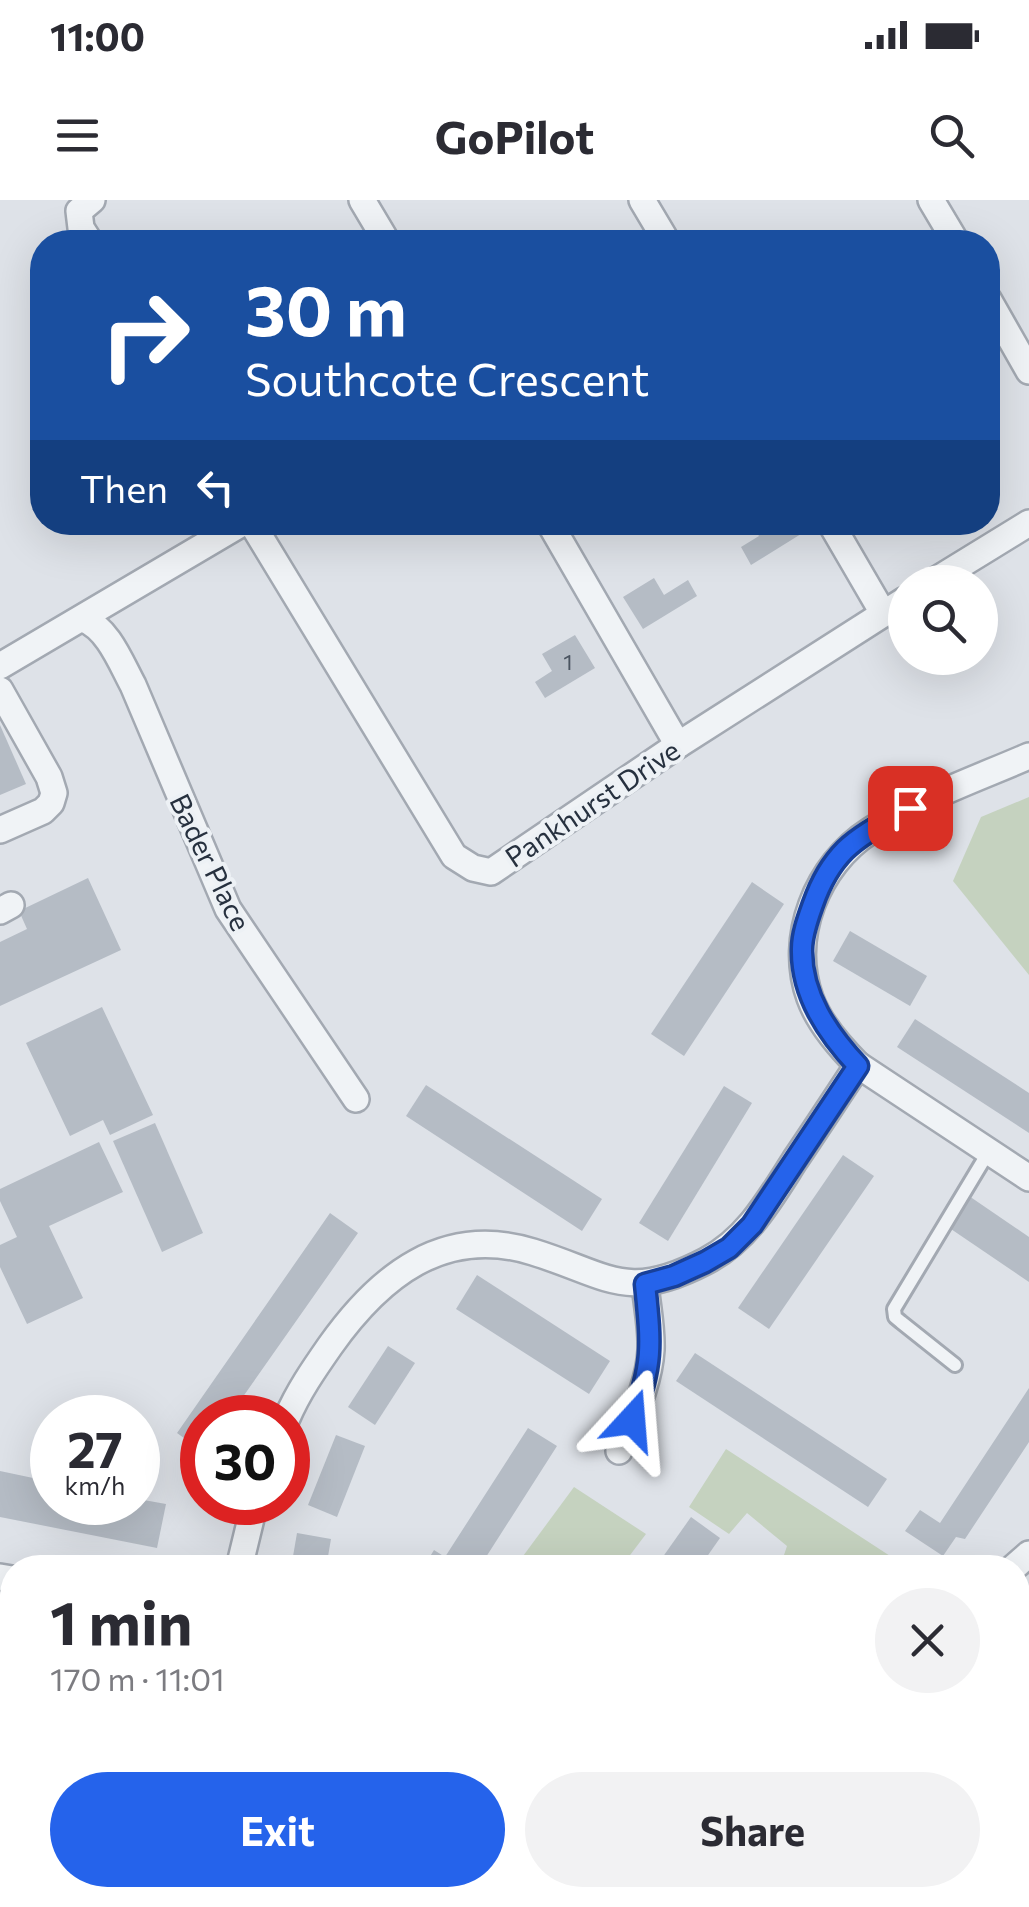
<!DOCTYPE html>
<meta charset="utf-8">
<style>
:root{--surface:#fff;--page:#f2f2f3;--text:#2b2b33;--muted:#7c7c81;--accent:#2563eb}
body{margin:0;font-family:Commissioner,sans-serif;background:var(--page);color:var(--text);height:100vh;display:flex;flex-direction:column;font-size:38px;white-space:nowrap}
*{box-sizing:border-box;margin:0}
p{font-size:32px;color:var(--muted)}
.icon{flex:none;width:55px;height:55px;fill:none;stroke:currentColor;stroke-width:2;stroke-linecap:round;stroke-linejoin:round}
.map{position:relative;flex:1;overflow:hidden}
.sheet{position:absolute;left:0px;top:1355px;width:1030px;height:352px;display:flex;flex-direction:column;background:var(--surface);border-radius:40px 40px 0 0;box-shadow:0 10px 40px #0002}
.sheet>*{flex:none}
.banner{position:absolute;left:30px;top:30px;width:970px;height:305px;border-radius:40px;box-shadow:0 10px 40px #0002;background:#1a4fa0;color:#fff;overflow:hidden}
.tools{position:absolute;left:888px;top:365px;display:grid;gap:20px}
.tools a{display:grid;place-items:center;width:110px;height:110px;border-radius:50%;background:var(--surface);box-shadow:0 10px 40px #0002;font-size:50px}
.speed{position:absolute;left:30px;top:1195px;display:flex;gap:20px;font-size:50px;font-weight:700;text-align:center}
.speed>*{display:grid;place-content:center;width:130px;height:130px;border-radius:50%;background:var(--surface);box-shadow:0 10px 40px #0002;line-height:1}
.speed small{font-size:25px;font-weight:400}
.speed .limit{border:15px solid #d22;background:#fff;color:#111}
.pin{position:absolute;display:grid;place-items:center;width:85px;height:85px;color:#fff;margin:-42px;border-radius:20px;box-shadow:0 5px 15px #0006}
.me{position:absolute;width:110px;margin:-55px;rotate:19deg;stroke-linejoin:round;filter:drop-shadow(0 0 8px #0008)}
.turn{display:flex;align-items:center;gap:35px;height:210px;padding:0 50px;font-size:45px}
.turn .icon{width:130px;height:130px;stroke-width:2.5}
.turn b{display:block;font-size:70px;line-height:85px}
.then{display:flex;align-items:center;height:95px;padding:0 50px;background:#0003;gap:20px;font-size:38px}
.round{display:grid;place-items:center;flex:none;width:105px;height:105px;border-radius:52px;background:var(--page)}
.headline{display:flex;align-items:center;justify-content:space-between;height:170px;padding:0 50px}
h1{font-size:60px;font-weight:700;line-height:75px}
.primary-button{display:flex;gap:20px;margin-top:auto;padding:20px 50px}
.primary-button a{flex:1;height:115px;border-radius:60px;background:var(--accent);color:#fff;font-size:40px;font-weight:700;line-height:115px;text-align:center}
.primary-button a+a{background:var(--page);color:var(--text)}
.status{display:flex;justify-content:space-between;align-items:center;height:70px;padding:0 50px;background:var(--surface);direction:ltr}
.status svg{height:28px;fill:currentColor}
header{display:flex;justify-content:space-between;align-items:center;height:130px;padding:0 50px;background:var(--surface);font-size:45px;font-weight:700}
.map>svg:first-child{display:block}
.green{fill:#c5d2bf}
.building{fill:#b5bcc5}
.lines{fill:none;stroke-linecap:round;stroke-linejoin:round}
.lane-casing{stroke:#a3a9b2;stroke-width:18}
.street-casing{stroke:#a3a9b2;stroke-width:30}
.lane{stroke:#f0f3f6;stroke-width:12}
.street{stroke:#f0f3f6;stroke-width:25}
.route-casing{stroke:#184099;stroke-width:25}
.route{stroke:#2563eb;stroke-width:18}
.labels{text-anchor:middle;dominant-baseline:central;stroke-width:8;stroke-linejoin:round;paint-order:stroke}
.number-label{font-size:22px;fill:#4a5460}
.street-label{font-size:28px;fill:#27313f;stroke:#edf1f5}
</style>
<div class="status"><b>11:00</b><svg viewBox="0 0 49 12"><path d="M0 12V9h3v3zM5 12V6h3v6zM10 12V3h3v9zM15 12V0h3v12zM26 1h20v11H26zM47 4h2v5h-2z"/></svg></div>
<header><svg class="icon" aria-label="menu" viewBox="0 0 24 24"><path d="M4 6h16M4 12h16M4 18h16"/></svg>GoPilot<svg class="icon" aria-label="search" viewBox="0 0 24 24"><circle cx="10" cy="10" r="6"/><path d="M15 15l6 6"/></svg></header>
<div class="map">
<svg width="1029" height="1707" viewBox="0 0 1029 1707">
<rect width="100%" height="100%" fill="#dee2e8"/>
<g class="green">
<polygon points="1029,597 1029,775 953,681 981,617"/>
<polygon points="726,1249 907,1367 780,1367 787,1346 747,1313 729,1334 689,1307"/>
<polygon points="574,1287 646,1334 621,1367 515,1367"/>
<polygon points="749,1695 947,1695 939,1707 749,1707"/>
</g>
<g class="building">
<polygon points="750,322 794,322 801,334 751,365 741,347 759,336"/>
<polygon points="654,378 664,395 688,380 697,396 643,429 623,397"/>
<polygon points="575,435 595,468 545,498 535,482 552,471 542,454"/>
<polygon points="0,525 26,584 0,595"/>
<polygon points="88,678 121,750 0,806 0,742 27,729 19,711"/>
<polygon points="752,682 784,704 684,856 651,834"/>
<polygon points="850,731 927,776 910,806 833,761"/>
<polygon points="102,807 153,915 110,935 103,920 70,936 26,843"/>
<polygon points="915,819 1029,893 1029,933 897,847"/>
<polygon points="426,885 602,999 582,1031 406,916"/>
<polygon points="724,886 752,903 668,1041 639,1023"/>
<polygon points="155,923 203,1033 162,1052 113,941"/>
<polygon points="99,942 123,992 49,1026 83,1098 27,1124 0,1067 0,1045 17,1037 0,1001 0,989"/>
<polygon points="843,955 874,976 769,1129 738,1108"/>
<polygon points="969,996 1029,1037 1029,1082 948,1027"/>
<polygon points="330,1013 358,1033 228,1218 202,1218 202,1251 177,1233"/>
<polygon points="477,1075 610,1161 589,1194 456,1109"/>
<polygon points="388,1146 415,1163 375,1225 348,1207"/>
<polygon points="695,1153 887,1279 868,1307 676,1181"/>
<polygon points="1029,1188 1029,1242 965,1339 956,1337 943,1356 905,1331 920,1310 940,1323"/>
<polygon points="528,1228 557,1246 479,1368 423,1368 434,1350 445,1357"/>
<polygon points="336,1235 365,1246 337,1317 308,1305"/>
<polygon points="0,1271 52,1282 52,1302 138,1302 138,1299 166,1304 157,1348 0,1317"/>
<polygon points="691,1317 720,1338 699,1368 655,1368"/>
<polygon points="297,1333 331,1339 326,1368 291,1368"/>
<polygon points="1029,1423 1029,1485 1018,1502 1018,1440"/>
<rect x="0" y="1424" width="12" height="118"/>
<polygon points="10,1622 12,1622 12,1695 31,1695 29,1707 0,1704"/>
<polygon points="1018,1644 1029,1652 1029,1690 1018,1682"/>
<rect x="153" y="1695" width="30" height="12"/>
<polygon points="614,1695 661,1695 653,1707 614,1707 608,1704"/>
</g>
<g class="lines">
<defs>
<polyline id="lane" points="955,1165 901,1122 895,1117 894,1109 989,951"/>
<g id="street">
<polyline points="362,0 387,42"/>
<polyline points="642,0 667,42"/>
<polyline points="931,0 956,42"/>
<polyline points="90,42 81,28 79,11 92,0"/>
<polyline points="988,99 1029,171"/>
<polyline points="251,322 454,656 473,668 491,672 678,545 905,400"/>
<polyline points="549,322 678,545"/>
<polyline points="830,322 883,413"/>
<polyline points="933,382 1029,323"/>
<path d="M83,419C108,428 121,463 133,485L228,709L356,899"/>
<polyline points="0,466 244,322"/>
<polyline points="0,490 49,577 54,593 51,603 43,611 0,630"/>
<path d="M1029,556C976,579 918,599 870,631C817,665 788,737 810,798C819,823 840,847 858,865L1029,978"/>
<polyline points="0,711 11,705"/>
<path d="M287,1218C298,1192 314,1169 330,1146C379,1077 443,1024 533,1052C608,1075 626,1103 706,1061C748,1039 770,999 795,960C816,929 837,897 858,865"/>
<path d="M619,1251C632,1218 649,1185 651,1150C652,1128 647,1106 645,1084"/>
<polyline points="239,1368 255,1302"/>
<polyline points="1013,1368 1029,1354"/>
<polyline points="0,1377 12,1379"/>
<polyline points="495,1695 517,1707"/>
<polyline points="237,1707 239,1695"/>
<polyline points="709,1707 717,1695"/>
</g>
</defs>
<use href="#lane" class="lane-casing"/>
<use href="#street" class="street-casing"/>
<use href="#lane" class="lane"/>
<use href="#street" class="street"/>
</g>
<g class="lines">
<defs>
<path id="route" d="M632,1220C654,1163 651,1143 645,1084L674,1076L705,1062L729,1048L752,1025L858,866C828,834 801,795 802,749C802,734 808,718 813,704C820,684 830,665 845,650C864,632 888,621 910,608"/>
</defs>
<use href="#route" class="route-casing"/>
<use href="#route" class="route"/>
</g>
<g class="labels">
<g class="number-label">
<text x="568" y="461">1</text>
</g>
<g class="street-label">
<text transform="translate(592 603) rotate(-34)">Pankhurst Drive</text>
<text transform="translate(211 662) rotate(64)">Bader Place</text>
</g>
</g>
</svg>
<div class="tools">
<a><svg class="icon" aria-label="search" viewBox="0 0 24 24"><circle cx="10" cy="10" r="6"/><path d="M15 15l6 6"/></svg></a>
</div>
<div class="speed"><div>27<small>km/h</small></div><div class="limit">30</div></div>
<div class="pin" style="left:910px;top:608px;background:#d93025"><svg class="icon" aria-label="arrive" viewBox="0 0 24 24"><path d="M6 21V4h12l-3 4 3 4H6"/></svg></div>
<svg class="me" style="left:632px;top:1220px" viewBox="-20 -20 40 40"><path d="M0-17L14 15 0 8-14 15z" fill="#2563eb" stroke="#fff" stroke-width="4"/></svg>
<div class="banner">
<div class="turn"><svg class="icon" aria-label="right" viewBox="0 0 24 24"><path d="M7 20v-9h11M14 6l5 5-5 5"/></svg><div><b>30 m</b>Southcote Crescent</div></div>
<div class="then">Then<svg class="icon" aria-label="left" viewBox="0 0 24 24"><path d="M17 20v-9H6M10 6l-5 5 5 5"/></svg></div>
</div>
<section class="sheet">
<div class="headline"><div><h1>1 min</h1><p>170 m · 11:01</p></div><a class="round"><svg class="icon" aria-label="close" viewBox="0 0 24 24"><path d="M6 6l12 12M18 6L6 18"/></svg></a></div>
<div class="primary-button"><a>Exit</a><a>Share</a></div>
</section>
</div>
